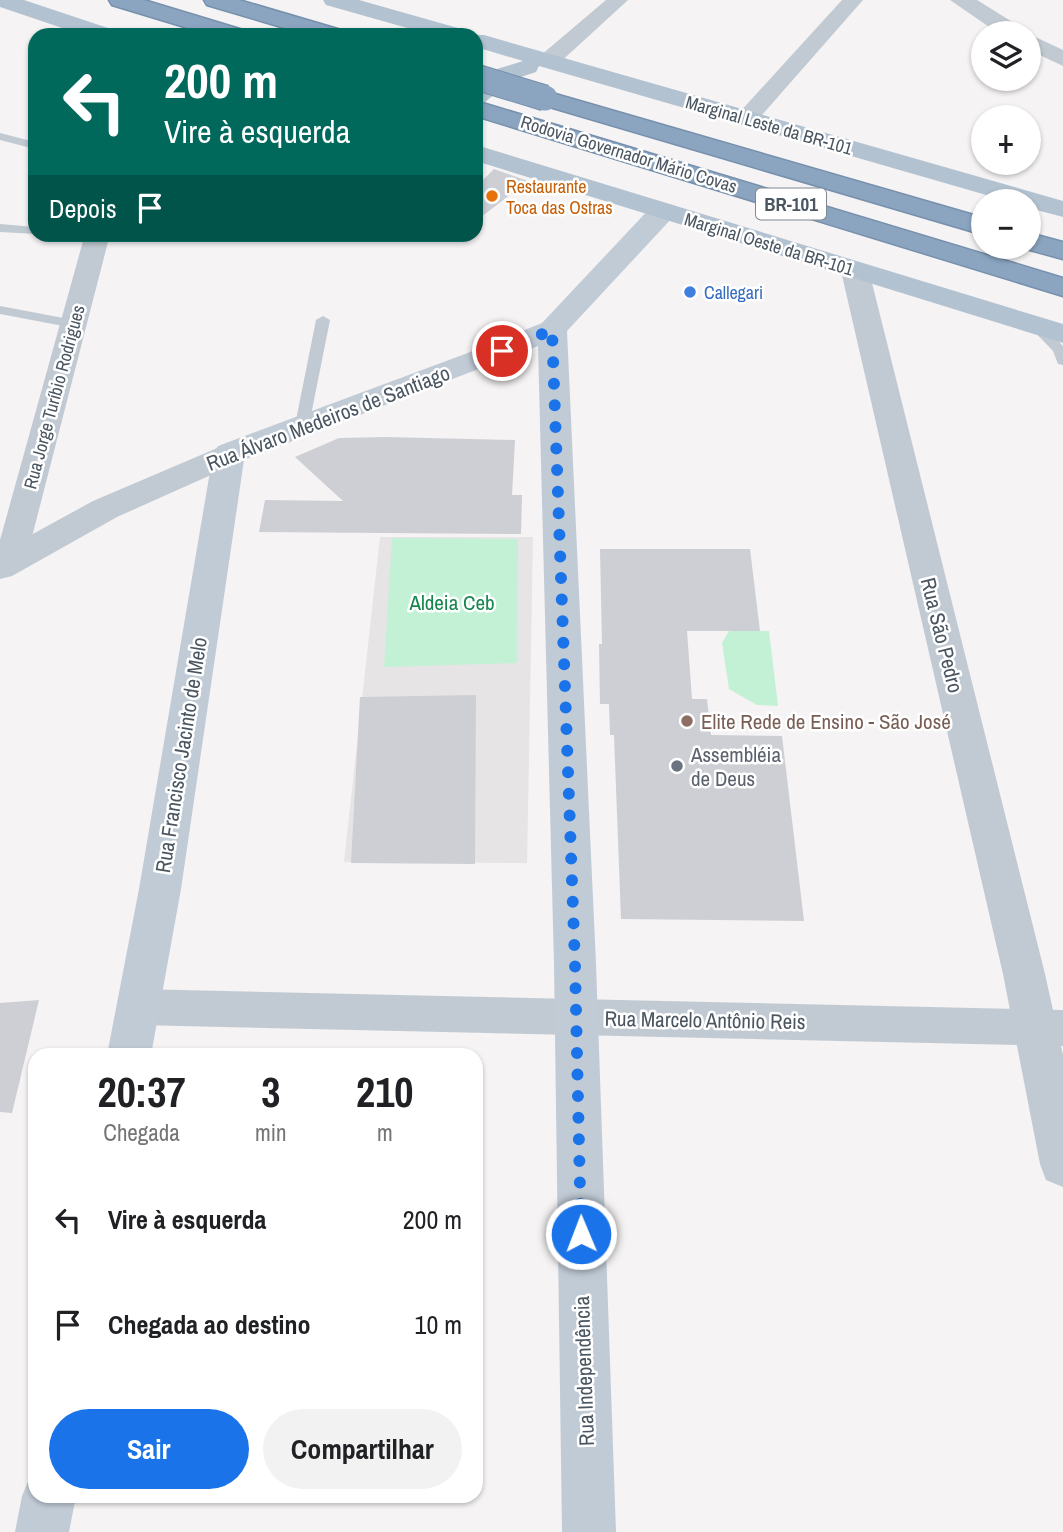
<!DOCTYPE html>
<html lang="pt">
<meta charset="utf-8">
<style>
:root{--surface:#fff;--page:#f2f2f2;--text:#202124;--muted:#757577;--accent:#1a73e8}
body{margin:0;font-family:"Archivo Narrow",sans-serif;background:var(--page);color:var(--text);height:100vh;display:flex;flex-direction:column;font-size:26px;white-space:nowrap}
*{box-sizing:border-box;margin:0}
p{font-size:23px;color:var(--muted)}
.icon{flex:none;width:38px;height:38px;fill:none;stroke:currentColor;stroke-width:2;stroke-linecap:round;stroke-linejoin:round}
.map{position:relative;flex:1;overflow:hidden}
.drawer{position:absolute;left:28px;top:1048px;width:455px;height:455px;display:flex;flex-direction:column;background:var(--surface);border-radius:21px;box-shadow:0 2px 5px #0004}
.drawer>*{flex:none}
.top-card{position:absolute;left:28px;top:28px;width:455px;height:214px;border-radius:21px;box-shadow:0 2px 5px #0004;background:#00695c;color:#fff;overflow:hidden}
.controls{position:absolute;left:971px;top:21px;display:grid;gap:14px}
.controls a{display:grid;place-items:center;width:70px;height:70px;border-radius:50%;background:var(--surface);box-shadow:0 2px 5px #0004;font-size:35px}
.pin{position:absolute;display:grid;place-items:center;width:60px;height:60px;color:#fff;margin:-30px;border:4px solid #fff;border-radius:50%;box-shadow:0 2px 7px #0007}
.me{position:absolute;width:77px;margin:-38px;rotate:359deg;stroke-linejoin:round;filter:drop-shadow(0 0 5px #0008)}
.turn{display:flex;align-items:center;gap:24px;height:147px;padding:0 21px;font-size:32px}
.turn .icon{width:91px;height:91px;stroke-width:2.5}
.turn b{display:block;font-size:49px;line-height:60px}
.then{display:flex;align-items:center;height:66px;padding:0 21px;background:#0003;gap:14px;font-size:26px}
.eta{display:flex;justify-content:space-evenly;align-items:center;height:119px;text-align:center}
.eta b{font-size:42px;font-weight:700;line-height:49px}
.button{display:flex;gap:14px;margin-top:auto;padding:14px 21px}
.button a{flex:1;height:80px;border-radius:42px;background:var(--accent);color:#fff;font-size:28px;font-weight:700;line-height:80px;text-align:center}
.button a+a{background:var(--page);color:var(--text)}
ul{padding:0;list-style:none}
li{display:flex;align-items:center;gap:21px;height:105px;padding:0 21px}
li div{flex:1}
li b{display:block;font-size:26px}
li em{font-style:normal}
.map>svg:first-child{display:block}
.education{fill:#e6e4e5}
.green{fill:#c3f1d5}
.building{fill:#cdcfd5}
.lines{fill:none;stroke-linecap:round;stroke-linejoin:round}
.motorway-casing{stroke:#7690ad;stroke-width:3}
.service{fill:#c1cad2;fill-rule:evenodd}
.minor{fill:#c1cad2;fill-rule:evenodd}
.tertiary{fill:#c1cad2;fill-rule:evenodd}
.secondary{fill:#c1cbd6;fill-rule:evenodd}
.primary{fill:#b3c2d1;fill-rule:evenodd}
.motorway{fill:#8ba5c1;fill-rule:evenodd}
.motorway-bridge-casing{stroke:#7690ad;stroke-width:27;stroke-linecap:butt}
.motorway-bridge{stroke:#8ba5c1;stroke-width:25}
.route{stroke:#1a73e8;stroke-width:12;stroke-dasharray:0 21.6}
.food-dot{fill:#e8710a;stroke:#fff;stroke-width:2.5}
.shop-dot{fill:#3f7fe0;stroke:#fff;stroke-width:2.5}
.education-dot{fill:#8d6e63;stroke:#fff;stroke-width:2.5}
.worship-dot{fill:#6b7280;stroke:#fff;stroke-width:2.5}
.labels{text-anchor:middle;dominant-baseline:central;stroke-width:5;stroke-linejoin:round;paint-order:stroke}
.far-street-label{font-size:18px;fill:#4a5661;stroke:#fff}
.far-food-label{font-size:18px;fill:#c56008;stroke:#fff;text-anchor:start}
.far-shop-label{font-size:18px;fill:#366cbe;stroke:#fff;text-anchor:start}
.shield{fill:#fff;stroke:#808990;stroke-width:2}
.shield-label{font-size:19px;font-weight:bold;fill:#4a5661}
.street-label{font-size:21px;fill:#4a5661;stroke:#fff}
.park-label{font-size:21px;fill:#17864f;stroke:#fff}
.education-label{font-size:21px;fill:#785e54;stroke:#fff;text-anchor:start}
.worship-label{font-size:21px;fill:#5b616d;stroke:#fff;text-anchor:start}
</style>
<div class="map">
<svg width="1063" height="1532" viewBox="0 0 1063 1532">
<rect width="100%" height="100%" fill="#f5f3f3"/>
<polygon class="education" points="380,537 533,537 527,863 344,862"/>
<g class="green">
<polygon points="392,538 518,539 517,663 384,667"/>
<polygon points="729,631 769,631 778,706 757,705 729,689 722,643"/>
</g>
<g class="building">
<polygon points="494,169 528,181 476,221 476,187"/>
<polygon points="386,437 515,440 512,495 522,495 521,534 259,532 265,500 343,501 295,457 339,438"/>
<polygon points="600,549 750,549 760,631 687,631 692,699 707,699 711,735 782,736 804,921 621,919 614,735 610,735 609,704 600,704 599,644 602,644"/>
<polygon points="476,695 475,864 351,863 360,697"/>
<polygon points="39,1000 12,1113 0,1112 0,1003"/>
</g>
<g class="lines">
<defs>
<g id="motorway">
<polygon points="109,0 144,0 243,30 247,35 211,35 112,5"/>
<polygon points="204,0 239,0 341,30 345,35 308,35 207,5"/>
<polygon points="545,91 984,218 984,235 536,103 533,98 536,93"/>
<polygon points="476,101 1063,278 1063,296 476,116"/>
<polygon points="1029,233 1063,242 1063,259 1019,247 1029,247"/>
</g>
</defs>
<use href="#motorway" class="motorway-casing"/>
<g class="service">
<polygon points="0,133 35,142 35,149 0,140"/>
<polygon points="0,224 35,227 36,234 0,232"/>
<polygon points="60,234 98,234 103,238 97,242"/>
<polygon points="0,306 74,320 81,324 74,328 0,314"/>
<polygon points="323,316 330,320 309,425 302,430 295,425 316,320"/>
<polygon points="1034,320 1039,321 1063,346 1063,365 1058,364 1053,351 1027,324"/>
</g>
<g class="minor">
<polygon points="606,0 628,0 556,66 540,66 537,61 540,56"/>
<polygon points="842,0 863,0 754,124 738,124 735,119 738,114"/>
<polygon points="85,234 110,234 26,560 21,568 0,572 0,540"/>
<polygon points="138,989 1063,1010 1063,1046 138,1025 124,1020 118,1007 124,994"/>
</g>
<g class="tertiary">
<polygon points="950,0 977,0 1022,28 1026,33 998,33"/>
<polygon points="1029,34 1063,50 1063,66 1029,50"/>
<polygon points="855,263 865,265 869,271 1045,974 1063,1055 1063,1187 1046,1180 1040,1164 1003,974 841,271 845,265"/>
<polygon points="229,443 240,446 245,454 240,462 117,517 12,576 0,579 0,552 93,501"/>
</g>
<g class="secondary">
<polygon points="663,203 673,205 676,211 673,217 567,331 596,964 616,1532 562,1532 554,964 538,346 244,460 181,889 151,1055 107,1055 139,889 213,454 218,446 465,354 542,323 653,205"/>
<polygon points="35,1475 35,1496 76,1496 69,1532 15,1532 22,1496 30,1477"/>
</g>
<g class="primary">
<polygon points="0,0 24,0 114,30 118,35 83,35 0,7"/>
<polygon points="323,0 359,0 465,30 469,35 484,35 1063,201 1063,217 1029,208 1029,201 1007,201 539,66 536,72 512,80 485,102 476,104 476,85 494,70 523,61 476,47 476,35 432,35 326,5"/>
<polygon points="476,145 1063,324 1063,343 476,161"/>
</g>
<use href="#motorway" class="motorway"/>
<defs>
<polyline id="motorway-bridge" points="476,77 545,98"/>
</defs>
<use href="#motorway-bridge" class="motorway-bridge-casing"/>
<use href="#motorway-bridge" class="motorway-bridge"/>
</g>
<g class="lines">
<polyline class="route" points="502,351 552,330 575,964 581,1234"/>
</g>
<circle class="food-dot" cx="492" cy="196" r="7"/>
<circle class="shop-dot" cx="690" cy="292" r="7"/>
<circle class="education-dot" cx="687" cy="721" r="7"/>
<circle class="worship-dot" cx="677" cy="766" r="7"/>
<g class="labels">
<g class="far-street-label">
<text transform="translate(769 125) rotate(16)">Marginal Leste da BR-101</text>
<text transform="translate(629 154) rotate(17)">Rodovia Governador Mário Covas</text>
<text transform="translate(769 244) rotate(17)">Marginal Oeste da BR-101</text>
<text transform="translate(54 397) rotate(-75)">Rua Jorge Turíbio Rodrigues</text>
</g>
<g class="far-food-label">
<text x="506" y="186">Restaurante<tspan x="506" dy="21">Toca das Ostras</tspan></text>
</g>
<g class="far-shop-label">
<text x="704" y="292">Callegari</text>
</g>
<rect class="shield" x="756" y="188.5" width="70" height="31" rx="5"/>
<g class="shield-label">
<text x="791" y="204">BR-101</text>
</g>
<g class="street-label">
<text transform="translate(328 418) rotate(-21)">Rua Álvaro Medeiros de Santiago</text>
<text transform="translate(942 635) rotate(76)">Rua São Pedro</text>
<text transform="translate(181 755) rotate(-81)">Rua Francisco Jacinto de Melo</text>
<text transform="translate(705 1020) rotate(1)">Rua Marcelo Antônio Reis</text>
<text transform="translate(584 1371) rotate(-92)">Rua Independência</text>
</g>
<g class="park-label">
<text x="452" y="602">Aldeia Ceb</text>
</g>
<g class="education-label">
<text x="701" y="721">Elite Rede de Ensino - São José</text>
</g>
<g class="worship-label">
<text x="691" y="754">Assembléia<tspan x="691" dy="24">de Deus</tspan></text>
</g>
</g>
</svg>
<div class="controls">
<a><svg class="icon" aria-label="layers" viewBox="0 0 24 24"><path d="M12 4l9 5-9 5-9-5zM3 14l9 5 9-5"/></svg></a>
<a>+</a>
<a>−</a>
</div>
<div class="pin" style="left:502px;top:351px;background:#d93025"><svg class="icon" aria-label="arrive" viewBox="0 0 24 24"><path d="M6 21V4h12l-3 4 3 4H6"/></svg></div>
<svg class="me" style="left:581px;top:1234px" viewBox="-20 -20 40 40"><circle r="17" fill="#1a73e8" stroke="#fff" stroke-width="3"/><path d="M0-11L8 9 0 5-8 9z" fill="#fff"/></svg>
<div class="top-card">
<div class="turn"><svg class="icon" aria-label="left" viewBox="0 0 24 24"><path d="M17 20v-9H6M10 6l-5 5 5 5"/></svg><div><b>200 m</b>Vire à esquerda</div></div>
<div class="then">Depois<svg class="icon" aria-label="arrive" viewBox="0 0 24 24"><path d="M6 21V4h12l-3 4 3 4H6"/></svg></div>
</div>
<section class="drawer">
<div class="eta">
<div><b>20:37</b><p>Chegada</p></div>
<div><b>3</b><p>min</p></div>
<div><b>210</b><p>m</p></div>
</div>
<ul>
<li><svg class="icon" aria-label="left" viewBox="0 0 24 24"><path d="M17 20v-9H6M10 6l-5 5 5 5"/></svg><div><b>Vire à esquerda</b></div><em>200 m</em></li>
<li><svg class="icon" aria-label="arrive" viewBox="0 0 24 24"><path d="M6 21V4h12l-3 4 3 4H6"/></svg><div><b>Chegada ao destino</b></div><em>10 m</em></li>
</ul>
<div class="button"><a>Sair</a><a>Compartilhar</a></div>
</section>
</div>
